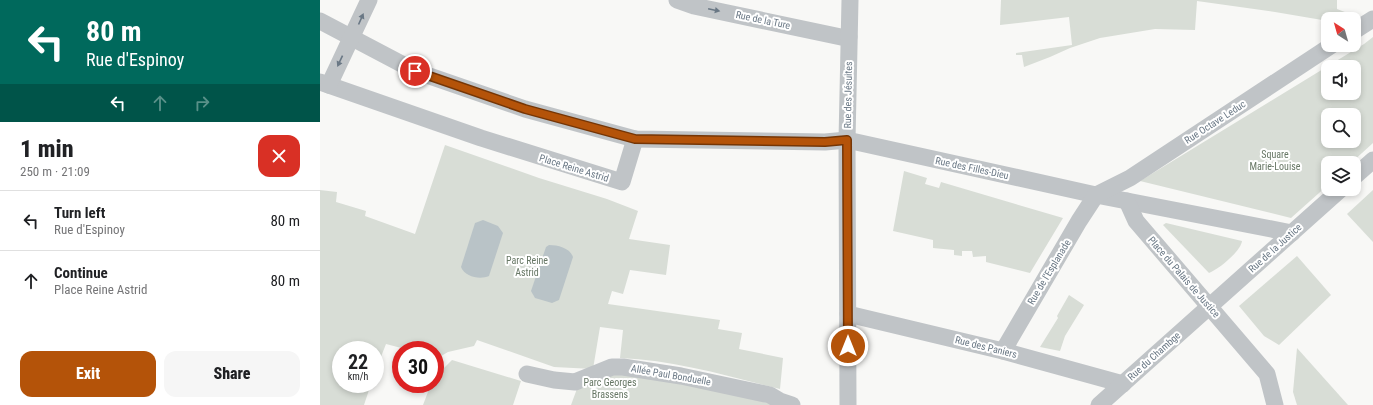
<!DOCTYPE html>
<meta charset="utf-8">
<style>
:root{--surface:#fff;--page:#f6f6f6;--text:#202124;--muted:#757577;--line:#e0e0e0;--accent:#b45309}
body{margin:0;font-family:"Roboto Condensed",sans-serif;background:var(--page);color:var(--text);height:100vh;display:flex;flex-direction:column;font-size:15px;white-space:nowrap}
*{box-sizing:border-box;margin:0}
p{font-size:13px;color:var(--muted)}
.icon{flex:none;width:22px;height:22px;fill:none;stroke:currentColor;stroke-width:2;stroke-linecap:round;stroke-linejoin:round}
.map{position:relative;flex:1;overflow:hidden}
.sheet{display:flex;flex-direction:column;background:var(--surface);width:320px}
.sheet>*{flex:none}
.top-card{background:#00695c;color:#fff;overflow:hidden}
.needle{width:26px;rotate:323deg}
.controls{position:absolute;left:1001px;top:12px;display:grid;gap:8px}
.controls a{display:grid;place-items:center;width:40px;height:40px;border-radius:8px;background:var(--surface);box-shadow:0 2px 6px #0003;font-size:20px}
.speed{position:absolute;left:12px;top:341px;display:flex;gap:8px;font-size:20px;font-weight:700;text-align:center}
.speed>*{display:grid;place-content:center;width:52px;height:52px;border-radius:50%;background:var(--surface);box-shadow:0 2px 6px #0003;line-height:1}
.speed small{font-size:10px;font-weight:400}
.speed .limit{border:6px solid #d22;background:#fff;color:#111}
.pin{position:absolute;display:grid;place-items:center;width:34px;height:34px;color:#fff;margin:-17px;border:2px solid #fff;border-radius:50%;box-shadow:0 1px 4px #0007}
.me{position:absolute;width:44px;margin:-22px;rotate:0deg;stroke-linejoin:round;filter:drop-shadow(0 0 3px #0008)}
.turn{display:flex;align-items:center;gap:14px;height:84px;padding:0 20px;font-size:18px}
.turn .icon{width:52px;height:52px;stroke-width:2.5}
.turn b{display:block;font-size:28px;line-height:34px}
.lanes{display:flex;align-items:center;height:38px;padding:0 20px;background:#0003;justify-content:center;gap:20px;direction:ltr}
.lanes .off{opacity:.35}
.round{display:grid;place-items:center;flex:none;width:42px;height:42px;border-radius:12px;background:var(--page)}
.overview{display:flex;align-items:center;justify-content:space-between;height:68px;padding:0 20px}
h1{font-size:24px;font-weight:800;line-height:30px}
.button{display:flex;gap:8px;margin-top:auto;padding:8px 20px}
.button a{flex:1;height:46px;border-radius:12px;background:var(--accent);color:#fff;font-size:16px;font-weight:800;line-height:46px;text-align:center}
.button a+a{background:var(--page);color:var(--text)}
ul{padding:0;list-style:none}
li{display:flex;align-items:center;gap:12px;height:60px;padding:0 20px;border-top:1px solid var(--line)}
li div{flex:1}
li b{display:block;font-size:15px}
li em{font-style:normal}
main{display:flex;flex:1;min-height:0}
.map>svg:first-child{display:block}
.green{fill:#d8ddd6;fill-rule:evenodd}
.water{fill:#b9c3c7}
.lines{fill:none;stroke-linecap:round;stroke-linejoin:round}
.street{stroke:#c0c4c7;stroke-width:17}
.oneway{fill:#6a7885}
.route-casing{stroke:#753606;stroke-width:10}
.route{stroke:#b45309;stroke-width:7}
.labels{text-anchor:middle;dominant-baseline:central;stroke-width:4;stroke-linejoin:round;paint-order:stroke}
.street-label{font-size:10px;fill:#6a7885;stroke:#fff}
.park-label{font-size:10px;fill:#677765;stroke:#fff}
</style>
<main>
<section class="sheet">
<div class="top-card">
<div class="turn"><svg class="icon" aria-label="left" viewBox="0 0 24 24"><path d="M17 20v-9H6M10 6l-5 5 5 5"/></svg><div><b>80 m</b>Rue d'Espinoy</div></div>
<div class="lanes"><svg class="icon" aria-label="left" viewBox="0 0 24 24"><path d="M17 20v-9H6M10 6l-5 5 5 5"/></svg><svg class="icon off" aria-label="ahead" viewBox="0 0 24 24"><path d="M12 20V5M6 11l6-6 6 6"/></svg><svg class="icon off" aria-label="right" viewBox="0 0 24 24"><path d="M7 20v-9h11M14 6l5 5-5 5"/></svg></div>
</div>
<div class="overview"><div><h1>1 min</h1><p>250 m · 21:09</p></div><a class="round" style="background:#d93025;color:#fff"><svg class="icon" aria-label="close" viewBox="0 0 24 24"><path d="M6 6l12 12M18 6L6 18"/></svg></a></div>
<ul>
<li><svg class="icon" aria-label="left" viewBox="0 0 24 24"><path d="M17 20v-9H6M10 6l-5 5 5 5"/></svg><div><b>Turn left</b><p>Rue d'Espinoy</p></div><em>80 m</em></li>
<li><svg class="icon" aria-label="ahead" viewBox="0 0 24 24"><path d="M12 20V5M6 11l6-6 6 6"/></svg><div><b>Continue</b><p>Place Reine Astrid</p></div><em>80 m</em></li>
</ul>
<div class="button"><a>Exit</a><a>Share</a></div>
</section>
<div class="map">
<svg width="1053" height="405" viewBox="0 0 1053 405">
<rect width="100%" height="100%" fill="#f8f8f6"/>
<g class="green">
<polygon points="681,0 1017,0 1017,9 1030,14 1026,19 1008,19 1008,21 955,12 877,1 875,30 835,29 780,38 750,48 730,57 704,67 702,55 696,55 696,53 752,45 749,17 680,25"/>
<path d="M1053,37V143L1031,163H1008V185L971,218L820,181L1044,44ZM1008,67H1034V93H1008ZM1008,115H1034V141H1008Z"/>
<path d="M125,145L219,178L287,199L318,211L309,239L350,245L346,275L310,270L303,294L292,291L288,304L400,320L398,329L422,333L419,349L463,358L460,389C407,376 355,360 300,358L303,330L280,327L273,369L234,367L157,340L154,346L128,352L116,359L115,358V350H89L66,344L55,372V350H21V384H51L44,405H0V190L17,192L16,202L46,211L45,216L95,234Z"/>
<polygon points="584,171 607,178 605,184 619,188 621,182 743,218 710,273 666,262 666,256 653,257 652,251 642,251 642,256 634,255 634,250 613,248 613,240 573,231"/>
<polygon points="1053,190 1053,242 1027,214"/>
<path d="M846,223L922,241C921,251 899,269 889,273L843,225Z"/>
<polygon points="977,256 1011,295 959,345 944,336 919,306"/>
<polygon points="749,295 764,305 745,336 740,351 720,347 738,318 737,316"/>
<polygon points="977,348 1028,405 977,405 973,392"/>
<polygon points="132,360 201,381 193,405 103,405 111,384 115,384 115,377"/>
<polygon points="287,370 363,380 455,405 251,405 258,386"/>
</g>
<g class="water">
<path d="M163,220L178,226L183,233L169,276C160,280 145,277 141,267L155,223Z"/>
<path d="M229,245C238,245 250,248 253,257L239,300L232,303L215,298L211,291L226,247Z"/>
</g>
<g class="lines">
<g class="street">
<polyline points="357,0 374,6 521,37 529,37"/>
<polyline points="0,21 95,71 205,109 315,139 505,142 527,140 776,195 972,233"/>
<polyline points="1034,31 1053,19"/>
<polyline points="0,82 161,138 302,182 315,139"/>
<polyline points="9,85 49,0"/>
<polyline points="1034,177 1053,160"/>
<polyline points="807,201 816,221 947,374 955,405"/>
<polyline points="528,314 683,351 803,384"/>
<polyline points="683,351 759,221 776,195 810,178 1012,45"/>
<polyline points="207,374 234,380 255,382 292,367 303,367 361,376 450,395 460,401 472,405"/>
<polyline points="528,405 527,140 530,0"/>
<polyline points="779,405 1021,189"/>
</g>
</g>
<defs><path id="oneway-solid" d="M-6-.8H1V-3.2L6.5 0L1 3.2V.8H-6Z"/></defs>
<g class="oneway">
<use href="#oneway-solid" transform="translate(394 10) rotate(12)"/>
<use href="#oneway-solid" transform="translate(41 19) rotate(-66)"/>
<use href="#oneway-solid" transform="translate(20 61) rotate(115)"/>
</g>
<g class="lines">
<defs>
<polyline id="route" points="95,71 205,109 315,139 505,142 527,140 528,346"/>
</defs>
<use href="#route" class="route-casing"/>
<use href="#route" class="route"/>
</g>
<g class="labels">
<g class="street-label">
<text transform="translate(443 20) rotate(12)">Rue de la Ture</text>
<text transform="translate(528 95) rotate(-89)">Rue des Jésuites</text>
<text transform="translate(895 122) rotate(-33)">Rue Octave Leduc</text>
<text transform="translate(254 168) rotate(17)">Place Reine Astrid</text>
<text transform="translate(652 168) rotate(12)">Rue des Filles-Dieu</text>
<text transform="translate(955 248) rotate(-42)">Rue de la Justice</text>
<text transform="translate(729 272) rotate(-59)">Rue de l'Esplanade</text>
<text transform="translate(864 277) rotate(49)">Place du Palais de Justice</text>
<text transform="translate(666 347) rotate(14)">Rue des Paniers</text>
<text transform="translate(834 356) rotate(-42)">Rue du Chambge</text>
<text transform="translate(351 375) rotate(10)">Allée Paul Bonduelle</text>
</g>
<g class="park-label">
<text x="955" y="154">Square<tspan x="955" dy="12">Marie-Louise</tspan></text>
<text x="207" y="260">Parc Reine<tspan x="207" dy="12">Astrid</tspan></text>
<text x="290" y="382">Parc Georges<tspan x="290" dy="12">Brassens</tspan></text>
</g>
</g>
</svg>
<div class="controls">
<a><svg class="needle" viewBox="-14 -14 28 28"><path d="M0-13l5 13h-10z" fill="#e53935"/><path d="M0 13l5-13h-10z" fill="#757577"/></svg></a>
<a><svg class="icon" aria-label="sound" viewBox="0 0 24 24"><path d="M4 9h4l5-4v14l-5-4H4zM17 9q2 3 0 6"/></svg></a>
<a><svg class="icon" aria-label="search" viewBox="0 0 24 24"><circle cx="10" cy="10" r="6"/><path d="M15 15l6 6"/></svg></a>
<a><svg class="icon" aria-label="layers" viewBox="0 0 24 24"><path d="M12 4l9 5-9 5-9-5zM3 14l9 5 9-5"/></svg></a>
</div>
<div class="speed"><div>22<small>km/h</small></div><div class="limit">30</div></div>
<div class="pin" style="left:95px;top:71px;background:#d93025"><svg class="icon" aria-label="arrive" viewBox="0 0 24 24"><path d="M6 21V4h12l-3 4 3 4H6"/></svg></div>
<svg class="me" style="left:528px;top:346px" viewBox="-20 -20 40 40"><circle r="17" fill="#b45309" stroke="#fff" stroke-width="3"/><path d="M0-11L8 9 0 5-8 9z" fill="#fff"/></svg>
</div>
</main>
